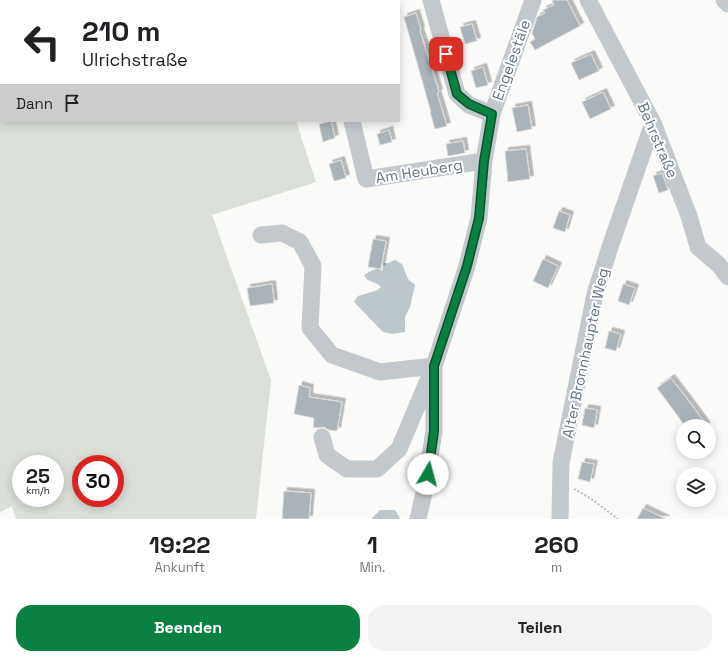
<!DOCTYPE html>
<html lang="de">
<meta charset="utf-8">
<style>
:root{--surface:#fff;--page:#f2f2f2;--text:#202124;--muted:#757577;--accent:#0b8043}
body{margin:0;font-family:"Space Grotesk",sans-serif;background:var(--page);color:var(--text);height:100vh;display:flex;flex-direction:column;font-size:15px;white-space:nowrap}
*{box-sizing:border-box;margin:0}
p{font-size:13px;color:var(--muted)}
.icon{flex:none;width:22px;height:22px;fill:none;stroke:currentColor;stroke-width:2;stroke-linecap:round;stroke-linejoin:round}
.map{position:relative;height:519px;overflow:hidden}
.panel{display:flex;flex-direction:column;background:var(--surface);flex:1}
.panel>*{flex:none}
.hud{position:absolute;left:0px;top:0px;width:400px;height:122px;box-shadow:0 2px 10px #0003;background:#fff;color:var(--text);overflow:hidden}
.controls{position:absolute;left:676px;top:419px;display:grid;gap:8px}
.controls a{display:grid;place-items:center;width:40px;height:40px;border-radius:50%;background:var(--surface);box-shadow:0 2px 10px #0003;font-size:20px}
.speed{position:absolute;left:12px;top:455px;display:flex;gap:8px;font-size:20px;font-weight:700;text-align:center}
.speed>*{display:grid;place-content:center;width:52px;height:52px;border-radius:50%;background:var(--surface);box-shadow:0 2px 10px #0003;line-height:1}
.speed small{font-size:10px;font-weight:400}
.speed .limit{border:6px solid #d22;background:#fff;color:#111}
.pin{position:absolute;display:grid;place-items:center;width:34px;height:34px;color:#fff;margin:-17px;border-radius:8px;box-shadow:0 2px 6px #0006}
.me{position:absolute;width:44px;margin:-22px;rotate:8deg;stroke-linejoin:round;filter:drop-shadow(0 0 3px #0008)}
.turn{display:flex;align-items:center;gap:14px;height:84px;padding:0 16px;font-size:18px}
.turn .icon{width:52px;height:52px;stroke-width:2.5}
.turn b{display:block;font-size:28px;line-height:34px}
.then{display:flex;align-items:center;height:38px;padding:0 16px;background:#0003;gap:8px;font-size:15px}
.eta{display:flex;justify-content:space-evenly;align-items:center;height:68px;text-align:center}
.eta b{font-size:24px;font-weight:600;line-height:28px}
.cta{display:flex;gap:8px;margin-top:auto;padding:8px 16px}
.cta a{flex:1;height:46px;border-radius:16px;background:var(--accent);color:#fff;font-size:16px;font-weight:600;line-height:46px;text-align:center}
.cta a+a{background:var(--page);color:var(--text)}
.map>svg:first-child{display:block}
.green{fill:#dadfd7;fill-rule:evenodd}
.water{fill:#bbc7cb}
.building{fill:#aab3b9;stroke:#dcdcda;filter:url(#shadow)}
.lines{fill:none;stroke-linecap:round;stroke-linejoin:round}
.path{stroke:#bbbfc2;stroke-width:2;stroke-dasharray:2 2;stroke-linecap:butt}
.minor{stroke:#c3c8cc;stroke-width:17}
.route-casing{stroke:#07532c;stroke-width:10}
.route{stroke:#0b8043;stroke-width:7}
.labels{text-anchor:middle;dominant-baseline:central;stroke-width:4;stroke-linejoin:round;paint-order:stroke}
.street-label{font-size:15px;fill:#657683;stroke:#fff}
</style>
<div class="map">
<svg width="728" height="519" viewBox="0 0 728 519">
<defs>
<filter id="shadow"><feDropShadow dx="3.5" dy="-3.5" stdDeviation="0" flood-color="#0004"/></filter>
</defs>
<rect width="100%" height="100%" fill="#fafaf8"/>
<g class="green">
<polygon points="1,0 226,0 228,1 2,1"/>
<path d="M1,16V121H296L316,182L212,215L271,380L256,519H16L12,506L0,512V18ZM21,464H55V498H21ZM81,464H115V498H81Z"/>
</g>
<g class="water">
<path d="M395,260L402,264L408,279L415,285L410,307L405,317V332L392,334L383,332L354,302L358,296L378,290L381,287C376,281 367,283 364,275L369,272L378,268L382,271L384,263H388Z"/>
<polygon points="380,510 395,510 400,518 399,519 371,519"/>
</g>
<g class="building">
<polygon points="552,0 567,0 580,26 535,50 530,42 535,39 532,33 537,17 545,13 543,10 554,5"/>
<polygon points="416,13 421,30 420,31 439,92 437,93 447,126 435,129 430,112 431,112 404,17"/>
<polygon points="472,24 477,41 465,44 460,27"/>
<polygon points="591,54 599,71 579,80 571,63"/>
<polygon points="483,67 488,85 476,88 471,71"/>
<polygon points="603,92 611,109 590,119 582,102"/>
<polygon points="528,105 532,129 517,132 512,108"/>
<polygon points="331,121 335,138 323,142 319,124"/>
<polygon points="389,130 392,142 380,145 377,134"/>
<polygon points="463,141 465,153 448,156 446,144"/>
<polygon points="526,149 530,179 508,182 505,151"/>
<polygon points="341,160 346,178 334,181 329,164"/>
<polygon points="662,173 668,190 659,193 653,176"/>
<polygon points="559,211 570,215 565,232 553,228"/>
<polygon points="373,239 386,241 381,269 368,267"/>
<polygon points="543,259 558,266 548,288 533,281"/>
<polygon points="272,284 274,303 250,306 247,288"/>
<polygon points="623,284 635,288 629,305 618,301"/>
<polygon points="609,331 621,334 616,351 605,348"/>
<polygon points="671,378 691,404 707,426 685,426 677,415 657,388"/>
<polygon points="299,385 310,388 309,397 342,402 337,431 329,430 324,427 318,428 313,427 314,418 294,414"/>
<polygon points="585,408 597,410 594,428 582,425"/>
<polygon points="582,462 594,464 590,482 578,479"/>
<polygon points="284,491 311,493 309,519 282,519"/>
<polygon points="643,508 666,519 637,519"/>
</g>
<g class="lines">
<g class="path">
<polyline points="0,6 1,7 0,9"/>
<polyline points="574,489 590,498 618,519"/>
</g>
<g class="minor">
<polyline points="316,0 316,1"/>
<polyline points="431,0 457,94 469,105 492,114"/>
<polyline points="588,0 653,123 689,216 698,247 719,265 728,277"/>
<polyline points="724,0 728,4"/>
<polyline points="352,121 366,179 484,161"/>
<polyline points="261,235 282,233 300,242 313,266 310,328 332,355 380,372 434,366 399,449 377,469 347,469 327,455 322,437"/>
<polyline points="418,519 425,488 434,431 434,366 467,266 479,218 484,161 492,114 533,0"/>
<polyline points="560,519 561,463 595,294 611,244 653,123"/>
</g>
</g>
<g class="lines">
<defs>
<polyline id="route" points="428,474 434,431 434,366 467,266 479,218 484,161 492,114 469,104 457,94 446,54"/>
</defs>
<use href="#route" class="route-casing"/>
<use href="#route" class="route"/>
</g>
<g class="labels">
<g class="street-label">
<text transform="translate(511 60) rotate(-70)">Engelestäle</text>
<text transform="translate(658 140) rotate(67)">Behrstraße</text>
<text transform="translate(419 171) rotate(-9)">Am Heuberg</text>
<text transform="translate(585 353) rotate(-78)">Alter Bronnhaupter Weg</text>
</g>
</g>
</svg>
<div class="controls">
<a><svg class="icon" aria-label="search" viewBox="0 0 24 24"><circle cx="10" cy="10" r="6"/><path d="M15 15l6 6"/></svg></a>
<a><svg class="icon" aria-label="layers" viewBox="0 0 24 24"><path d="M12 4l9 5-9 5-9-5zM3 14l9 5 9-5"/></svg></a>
</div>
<div class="speed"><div>25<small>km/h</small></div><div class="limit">30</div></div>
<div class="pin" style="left:446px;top:54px;background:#d93025"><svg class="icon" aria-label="arrive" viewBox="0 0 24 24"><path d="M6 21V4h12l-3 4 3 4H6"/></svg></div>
<svg class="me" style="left:428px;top:474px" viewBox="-20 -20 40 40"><circle r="19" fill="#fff"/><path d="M0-13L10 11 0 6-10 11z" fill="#0b8043"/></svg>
<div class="hud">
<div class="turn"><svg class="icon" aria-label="left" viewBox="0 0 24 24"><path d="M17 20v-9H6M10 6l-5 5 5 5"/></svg><div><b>210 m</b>Ulrichstraße</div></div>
<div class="then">Dann<svg class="icon" aria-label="arrive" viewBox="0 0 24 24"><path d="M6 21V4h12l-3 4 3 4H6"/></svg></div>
</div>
</div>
<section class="panel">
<div class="eta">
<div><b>19:22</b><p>Ankunft</p></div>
<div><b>1</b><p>Min.</p></div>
<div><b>260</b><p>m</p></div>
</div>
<div class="cta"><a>Beenden</a><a>Teilen</a></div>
</section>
